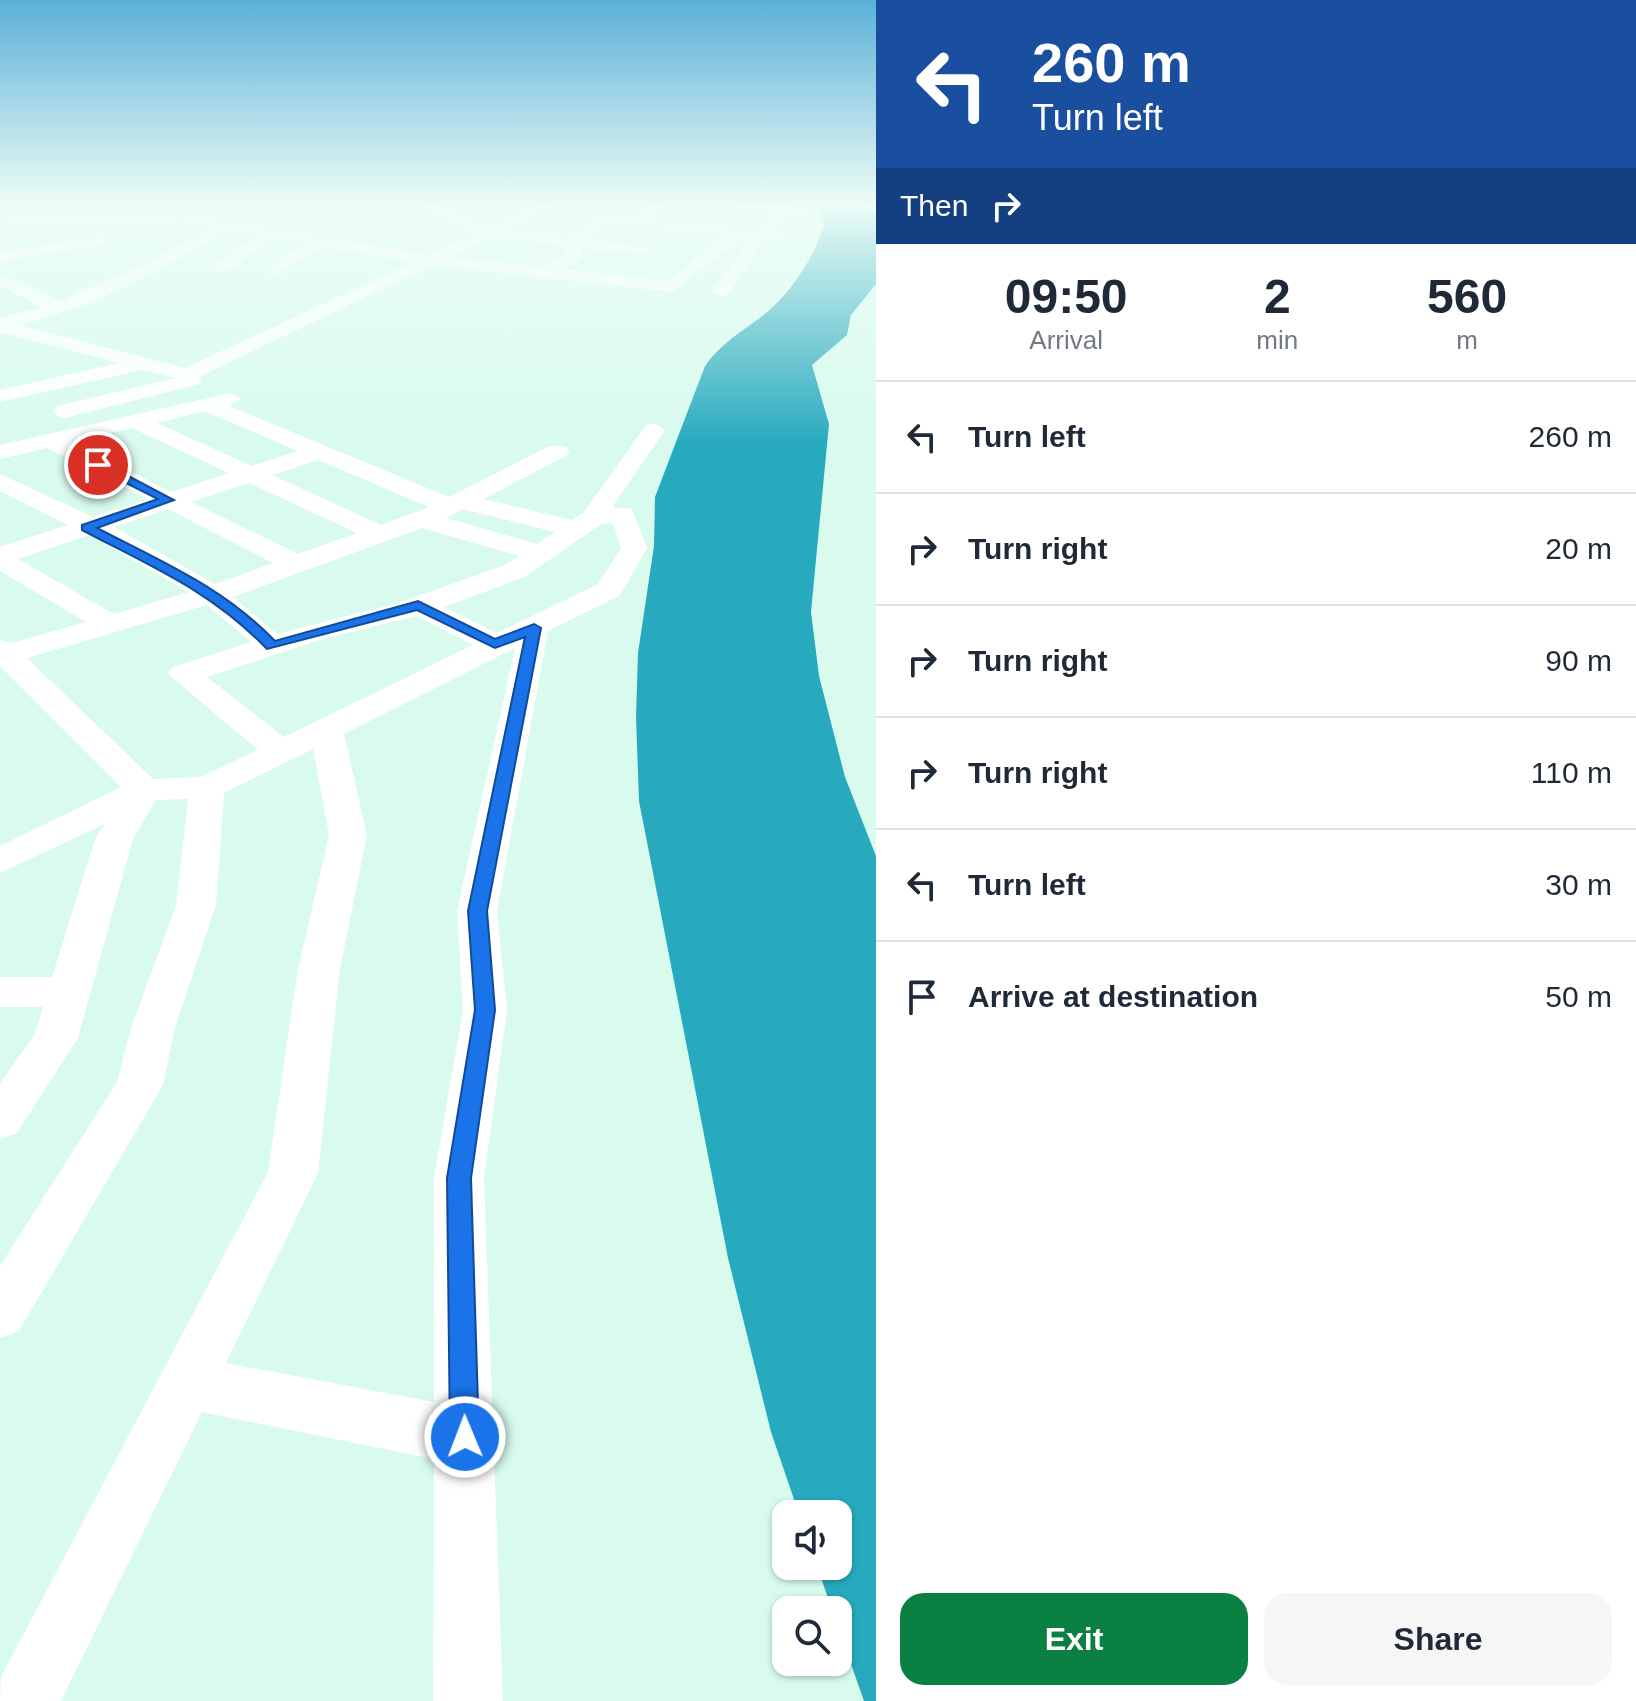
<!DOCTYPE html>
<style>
:root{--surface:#fff;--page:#f6f6f7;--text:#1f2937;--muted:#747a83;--line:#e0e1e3;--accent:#0b8043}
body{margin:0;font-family:Helvetica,sans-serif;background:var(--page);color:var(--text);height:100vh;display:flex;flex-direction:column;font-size:30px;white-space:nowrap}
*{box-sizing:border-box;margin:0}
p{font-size:26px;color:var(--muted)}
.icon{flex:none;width:44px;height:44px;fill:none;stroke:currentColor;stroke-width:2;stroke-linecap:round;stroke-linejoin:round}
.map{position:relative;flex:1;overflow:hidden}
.sheet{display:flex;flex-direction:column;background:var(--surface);width:760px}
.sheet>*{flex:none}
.guide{background:#1a4fa0;color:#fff;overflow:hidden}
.controls{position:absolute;left:772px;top:1500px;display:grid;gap:16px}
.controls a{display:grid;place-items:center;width:80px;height:80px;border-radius:16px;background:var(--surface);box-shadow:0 2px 6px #0004;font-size:40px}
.pin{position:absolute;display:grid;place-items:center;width:68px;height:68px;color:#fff;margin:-34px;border:4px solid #fff;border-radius:50%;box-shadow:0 2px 8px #0007}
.me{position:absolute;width:88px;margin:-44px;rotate:359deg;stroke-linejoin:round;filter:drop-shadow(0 0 6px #0008)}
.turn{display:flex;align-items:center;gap:28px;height:168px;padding:0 24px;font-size:36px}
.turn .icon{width:104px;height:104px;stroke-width:2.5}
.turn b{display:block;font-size:56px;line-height:68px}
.then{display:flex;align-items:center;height:76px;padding:0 24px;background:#0003;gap:16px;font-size:30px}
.eta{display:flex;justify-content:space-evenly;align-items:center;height:136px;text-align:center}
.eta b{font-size:48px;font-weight:800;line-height:56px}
.button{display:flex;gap:16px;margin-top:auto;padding:16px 24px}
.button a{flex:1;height:92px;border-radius:24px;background:var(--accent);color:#fff;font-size:32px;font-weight:800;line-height:92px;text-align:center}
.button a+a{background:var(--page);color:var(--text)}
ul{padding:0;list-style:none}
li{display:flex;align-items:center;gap:24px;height:112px;padding:0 24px;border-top:2px solid var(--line)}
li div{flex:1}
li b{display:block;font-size:30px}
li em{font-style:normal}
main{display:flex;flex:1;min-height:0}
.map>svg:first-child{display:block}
.water{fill:#27aabe}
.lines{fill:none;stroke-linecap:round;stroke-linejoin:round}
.minor{fill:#fff;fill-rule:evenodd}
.route{fill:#1a73e8;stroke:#114b97;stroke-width:2}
</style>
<main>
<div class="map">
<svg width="876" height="1701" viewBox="0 0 876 1701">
<rect width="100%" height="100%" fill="#d8fbee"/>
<path class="water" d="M817,206H876V284L851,315L847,335L812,365L829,424L811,612L819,676L845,777L876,856V1701H864L838,1627V1610H832L817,1566H838V1514H799L771,1432L728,1258L639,801L636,717L638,653L654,546L655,497L705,366C722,342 744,331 766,313C792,292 815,255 825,224Z"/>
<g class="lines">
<g class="minor">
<path d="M422,206H440L489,227L534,206H552L508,230L570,237L602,214L635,216L651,206H668L652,218L756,230L776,214L743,210L736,206H790L811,212L804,216L792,215L773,232L788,237L780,242L764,240L727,296L721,297L712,292L750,239L741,238L672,292L432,265L201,376L200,384L65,418L57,416L54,411L57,406L175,378L143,370L0,402V390L119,363L0,332V318L43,307L0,286V274L60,301L140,267L213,227L181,221L0,229V219L181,213L428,255L476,233L463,229ZM610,222L725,236L668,281L562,269L581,258L582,248L648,254V248L587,239ZM229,230L258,235L216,263V271H228L274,238L305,243L271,266V274L277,275L321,246L413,262L185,368L19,325C95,307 163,269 229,230ZM493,237L566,246L567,253L542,267L450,257Z"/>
<polygon points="856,206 876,206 876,211 858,209"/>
<polygon points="103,235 109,237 109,243 0,262 0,252"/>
<path d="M230,393L241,399L229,406L449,497L550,446H566L570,451L566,456L483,499L572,520L584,512L646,425L654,423L665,430L612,507L632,509L647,548L623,590L619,596L548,631L497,911L507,1010L484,1178L503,1701H433L434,1459L202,1412L61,1701H0L1,1677L268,1172L298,969L329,835L313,749L224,793L216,905L175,1028L163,1085L19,1331L0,1338V1266L117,1082L131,1028L176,905L188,799L156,800L133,839L78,1038L17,1133L0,1139V1083L35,1034L43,1007H0V977H52L95,839L105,824L0,873V846L121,787L0,666V640L11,643L86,622L0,571V547L68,525L0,491V474L93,517L148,499L47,448L0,459V445ZM205,411L298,451L252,466L157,423ZM132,428L229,473L171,492L72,442ZM318,460L429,507L381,525L272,475ZM249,483L357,533L298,554L191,502ZM168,509L273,563L215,584L114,527ZM463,509L555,532L537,544L446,518ZM613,523L621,548L598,584L497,633L444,607L525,577L601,524ZM422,528L519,556L505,565L398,603L277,634L233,597ZM89,535L189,592L114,614L18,559ZM207,605L251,642L173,667L168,674L258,750L200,777L153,779L27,658ZM417,616L473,645L284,737L207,677L326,638ZM515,648L457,911L463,1010L434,1178V1402L226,1363L318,1173L340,969L367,835L344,734Z"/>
</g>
</g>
<linearGradient id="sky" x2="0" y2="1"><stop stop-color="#5bb0d7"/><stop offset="0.46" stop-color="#edfdf7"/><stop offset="1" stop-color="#edfdf7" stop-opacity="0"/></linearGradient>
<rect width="876" height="444" fill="url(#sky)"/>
<path class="route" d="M94,462H102L174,500L97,528C162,562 223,587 275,641L418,601L495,639L534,624L541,628L487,911L495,1010L471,1178L479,1437L475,1446L465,1450L455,1446L450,1437L447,1178L475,1010L468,911L525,637L495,648L417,610L267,649C211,591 152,567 82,530V525L158,499L94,467Z"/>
</svg>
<div class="controls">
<a><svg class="icon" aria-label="sound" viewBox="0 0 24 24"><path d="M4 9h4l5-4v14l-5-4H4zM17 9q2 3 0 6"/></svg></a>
<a><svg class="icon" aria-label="search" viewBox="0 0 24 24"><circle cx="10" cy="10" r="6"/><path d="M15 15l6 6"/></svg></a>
</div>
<div class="pin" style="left:98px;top:465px;background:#d93025"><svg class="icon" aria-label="arrive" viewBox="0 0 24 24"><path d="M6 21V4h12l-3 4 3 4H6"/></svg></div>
<svg class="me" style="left:465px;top:1437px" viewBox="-20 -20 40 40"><circle r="17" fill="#1a73e8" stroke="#fff" stroke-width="3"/><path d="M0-11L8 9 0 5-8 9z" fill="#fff"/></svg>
</div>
<section class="sheet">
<div class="guide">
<div class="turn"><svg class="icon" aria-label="left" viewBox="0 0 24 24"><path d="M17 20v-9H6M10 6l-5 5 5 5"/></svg><div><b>260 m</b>Turn left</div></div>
<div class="then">Then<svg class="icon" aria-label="right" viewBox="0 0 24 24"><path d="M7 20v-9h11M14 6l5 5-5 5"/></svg></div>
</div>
<div class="eta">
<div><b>09:50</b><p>Arrival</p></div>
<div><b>2</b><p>min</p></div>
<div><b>560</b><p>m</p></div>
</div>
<ul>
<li><svg class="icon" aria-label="left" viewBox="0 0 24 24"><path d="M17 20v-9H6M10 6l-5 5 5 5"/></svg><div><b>Turn left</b></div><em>260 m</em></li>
<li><svg class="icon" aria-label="right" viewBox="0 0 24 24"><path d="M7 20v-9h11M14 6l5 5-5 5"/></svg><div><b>Turn right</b></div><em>20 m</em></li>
<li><svg class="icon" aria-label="right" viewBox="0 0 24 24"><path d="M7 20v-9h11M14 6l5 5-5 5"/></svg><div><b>Turn right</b></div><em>90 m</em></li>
<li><svg class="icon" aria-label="right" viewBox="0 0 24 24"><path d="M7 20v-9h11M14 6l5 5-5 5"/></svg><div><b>Turn right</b></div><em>110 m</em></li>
<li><svg class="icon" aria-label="left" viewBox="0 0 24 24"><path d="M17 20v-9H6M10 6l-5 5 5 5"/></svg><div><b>Turn left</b></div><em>30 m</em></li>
<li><svg class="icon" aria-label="arrive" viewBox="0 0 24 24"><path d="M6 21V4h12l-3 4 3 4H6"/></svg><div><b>Arrive at destination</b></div><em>50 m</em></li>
</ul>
<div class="button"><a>Exit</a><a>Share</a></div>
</section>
</main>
